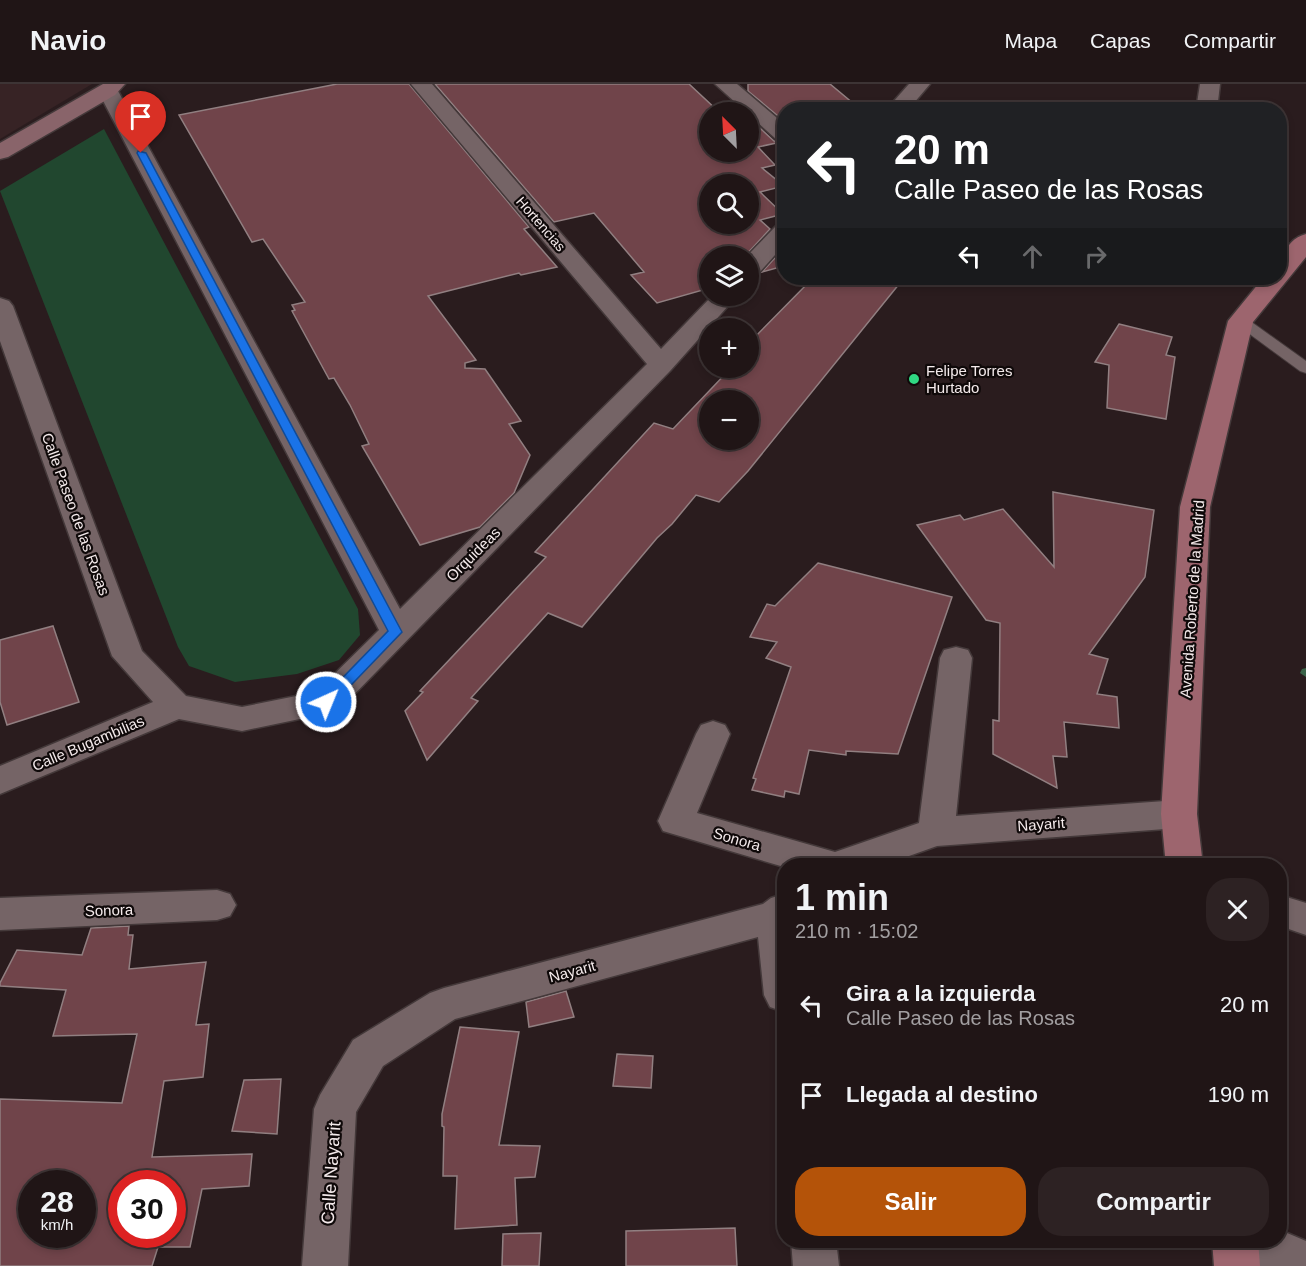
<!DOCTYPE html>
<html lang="es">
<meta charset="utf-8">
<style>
:root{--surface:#201516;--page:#2d2223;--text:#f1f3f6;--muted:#a29fa1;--line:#3d3435;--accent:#b45309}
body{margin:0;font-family:Helvetica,sans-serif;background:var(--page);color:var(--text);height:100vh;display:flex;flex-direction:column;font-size:22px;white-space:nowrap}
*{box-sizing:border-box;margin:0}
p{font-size:20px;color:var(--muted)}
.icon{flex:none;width:33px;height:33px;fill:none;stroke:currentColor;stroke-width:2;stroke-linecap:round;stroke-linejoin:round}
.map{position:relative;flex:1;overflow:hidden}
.details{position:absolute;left:777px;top:774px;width:510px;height:390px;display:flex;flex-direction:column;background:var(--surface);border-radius:24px;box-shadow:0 3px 9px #0003,0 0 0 2px var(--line)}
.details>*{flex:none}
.top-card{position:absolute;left:777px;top:18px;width:510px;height:183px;border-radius:24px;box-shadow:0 3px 9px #0003,0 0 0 2px var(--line);background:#202124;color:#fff;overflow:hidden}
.needle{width:39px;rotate:336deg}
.fabs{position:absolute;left:699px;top:18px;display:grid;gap:12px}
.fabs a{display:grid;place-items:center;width:60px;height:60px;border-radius:50%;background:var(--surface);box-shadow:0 3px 9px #0003,0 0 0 2px var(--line);font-size:30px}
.speed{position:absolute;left:18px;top:1086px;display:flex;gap:12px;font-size:30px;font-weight:700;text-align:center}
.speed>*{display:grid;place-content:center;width:78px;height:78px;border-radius:50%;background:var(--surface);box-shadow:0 3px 9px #0003,0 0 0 2px var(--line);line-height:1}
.speed small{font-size:15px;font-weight:400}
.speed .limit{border:9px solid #d22;background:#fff;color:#111}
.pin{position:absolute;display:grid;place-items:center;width:51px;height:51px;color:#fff;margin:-62px -26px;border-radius:50% 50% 50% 0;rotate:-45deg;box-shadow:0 0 6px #0007}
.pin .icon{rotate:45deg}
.me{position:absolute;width:66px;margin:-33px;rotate:44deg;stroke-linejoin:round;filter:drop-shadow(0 0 4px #0008)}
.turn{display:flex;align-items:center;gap:21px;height:126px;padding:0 18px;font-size:27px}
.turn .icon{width:78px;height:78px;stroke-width:2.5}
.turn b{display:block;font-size:42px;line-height:51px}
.lanes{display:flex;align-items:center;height:57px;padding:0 18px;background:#0003;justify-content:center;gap:30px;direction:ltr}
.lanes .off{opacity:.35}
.round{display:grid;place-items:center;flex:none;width:63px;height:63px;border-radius:24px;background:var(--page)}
.headline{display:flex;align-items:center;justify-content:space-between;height:102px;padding:0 18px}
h1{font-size:36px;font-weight:800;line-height:45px}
.action{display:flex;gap:12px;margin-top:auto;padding:12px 18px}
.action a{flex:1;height:69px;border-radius:24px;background:var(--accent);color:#fff;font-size:24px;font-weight:800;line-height:69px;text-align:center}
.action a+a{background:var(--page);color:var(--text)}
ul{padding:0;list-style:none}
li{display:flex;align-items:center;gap:18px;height:90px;padding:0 18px}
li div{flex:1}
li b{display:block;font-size:22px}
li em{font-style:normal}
header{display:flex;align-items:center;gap:36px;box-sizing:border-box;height:84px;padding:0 30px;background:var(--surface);border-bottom:2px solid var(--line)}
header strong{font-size:28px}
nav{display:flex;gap:33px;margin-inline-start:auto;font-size:21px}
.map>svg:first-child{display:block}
.built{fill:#372325}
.green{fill:#21472f}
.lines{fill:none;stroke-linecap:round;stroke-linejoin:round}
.stream{fill:#3b6349;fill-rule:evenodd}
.building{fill:#70444a;stroke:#917f81;stroke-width:1.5;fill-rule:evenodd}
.lane-casing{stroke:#44393a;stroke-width:2}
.street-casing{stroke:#44393a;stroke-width:3}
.secondary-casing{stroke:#44393a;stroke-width:3}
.primary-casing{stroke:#44393a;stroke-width:3}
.lane{fill:#756466;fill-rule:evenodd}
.street{fill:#756466;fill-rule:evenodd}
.secondary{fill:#89646a;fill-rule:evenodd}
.primary{fill:#9d656e;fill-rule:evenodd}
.route{fill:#1a73e8;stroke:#114b97;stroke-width:1.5}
.poi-dot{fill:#30d883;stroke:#0f0909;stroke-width:2}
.labels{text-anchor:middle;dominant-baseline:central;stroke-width:4.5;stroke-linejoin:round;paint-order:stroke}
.far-street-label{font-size:14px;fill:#f4eaeb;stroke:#0f0909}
.poi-label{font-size:15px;fill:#f4eaeb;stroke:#0f0909;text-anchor:start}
.street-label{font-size:15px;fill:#f4eaeb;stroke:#0f0909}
.near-street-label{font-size:18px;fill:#f4eaeb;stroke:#0f0909}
</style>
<header>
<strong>Navio</strong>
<nav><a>Mapa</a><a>Capas</a><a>Compartir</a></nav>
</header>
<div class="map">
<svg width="1306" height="1182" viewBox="0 0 1306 1182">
<rect width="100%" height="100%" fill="#2a1c1e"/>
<polygon class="built" points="0,0 92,0 0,55"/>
<polygon class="green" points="104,45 358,525 360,551 339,576 297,590 235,598 189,582 178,563 0,107"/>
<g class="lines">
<polygon class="stream" points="1306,584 1306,593 1300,589 1302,585"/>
</g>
<g class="building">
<polygon points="337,0 409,0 529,143 524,145 557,183 521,191 519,189 428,212 476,276 465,279 465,284 485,285 521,337 509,340 530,371 514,409 480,443 420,461 362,362 369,360 350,321 334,294 329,295 292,227 295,226 292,221 305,218 263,155 252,158 179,31"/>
<path d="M435,0H689L719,28H710V68H748V33L774,57L781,58L758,63L775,81L762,84L784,102L760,108L783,130L760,136L770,145L745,172H710V204L657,219L631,191L644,188L594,129L554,138ZM710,100H748V140H710Z"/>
<polygon points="748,0 830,0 860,25 784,26 784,37 748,7"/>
<polygon points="784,164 784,182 762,188"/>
<path d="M813,194H904L748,387L719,418L696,411L672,440L657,454L582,543L548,529L471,614L478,617L427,676L405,627L423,608L420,607L546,473L535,468L654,339L673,345L731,284H748V260ZM710,316H748V356H710Z"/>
<polygon points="1119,240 1172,253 1166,271 1175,273 1166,335 1107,324 1109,281 1095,278"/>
<polygon points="1053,408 1154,426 1145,493 1089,570 1108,575 1097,610 1117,613 1119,644 1064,638 1067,673 1053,672 1057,704 993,670 993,636 999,637 1000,539 986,536 917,441 960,431 964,436 1003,425 1054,483"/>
<polygon points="818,479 952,513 898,670 846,667 846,671 809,666 799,710 785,707 784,713 752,706 756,695 753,694 791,583 766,574 777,558 750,553 767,520 775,522"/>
<polygon points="53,542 79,618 7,641 0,618 0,556"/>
<path d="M129,842L128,851H133L129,885L206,878L196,941L209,940L203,993L164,997L152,1073L252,1070L249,1102L202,1105L190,1163H158L152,1182H0V1015L122,1019L137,950L53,952L66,906L0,902V899L17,866L82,871L91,844ZM32,1100H82V1150H32ZM122,1100H172V1150H122Z"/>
<polygon points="566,907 574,933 529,943 526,918"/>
<polygon points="460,943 519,948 499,1061 540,1062 535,1093 515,1094 517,1141 455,1145 457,1092 443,1092 444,1043 442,1042 442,1030"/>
<polygon points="617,970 653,972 651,1004 613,1002"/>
<polygon points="281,995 277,1050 232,1047 244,996"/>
<polygon points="735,1144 737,1182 626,1182 626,1147"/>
<polygon points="541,1149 539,1182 502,1182 503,1150"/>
</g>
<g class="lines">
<defs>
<polygon id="lane" points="1241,232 1246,234 1306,277 1306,289 1300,287 1236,240 1233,237"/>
<g id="street">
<polygon points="411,0 432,0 661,265 712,212 737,212 670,287 338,627 242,647 179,635 0,710 0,682 153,618 112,572 0,257 0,214 9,217 13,222 142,567 186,612 242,623 316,608 379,546 98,7 101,3 108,1 115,3 118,7 400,525 647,280"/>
<polygon points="715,0 737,0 784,40 784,56 776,55"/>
<polygon points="909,0 930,0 908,26 886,26"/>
<polygon points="1200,0 1220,0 1217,26 1196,26"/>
<polygon points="784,140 784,161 757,191 748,193 747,172 776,142"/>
<polygon points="956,563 968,566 972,574 956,732 1179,716 1192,720 1197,730 1192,740 1179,744 937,762 881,782 784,783 663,747 658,737 696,650 701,641 713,637 725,641 730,650 697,729 835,768 919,739 940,574 944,566"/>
<polygon points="217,806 230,810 236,821 230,832 217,836 0,846 0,814"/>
<polygon points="784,810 784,928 770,923 764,911 758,853 455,935 383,982 356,1028 348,1182 302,1182 314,1025 320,1011 353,956 430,909 444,904 763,820 771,814"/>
<polygon points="1280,811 1306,819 1306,851 1280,842"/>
<polygon points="1280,1146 1306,1157 1306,1182 1259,1182 1236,1171 1230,1156 1280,1156"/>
<polygon points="791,1156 836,1156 839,1182 793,1182"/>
</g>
<polygon id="secondary" points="103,0 125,0 115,11 8,73 0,75 0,59"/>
<g id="primary">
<path d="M1306,150V173L1253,238L1210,423L1197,730L1203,782H1166L1161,730L1180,423L1228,237L1263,194H1280C1280,175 1286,155 1306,150Z"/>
<polygon points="1212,1156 1258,1156 1260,1182 1214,1182"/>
</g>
</defs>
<use href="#lane" class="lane-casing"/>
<use href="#street" class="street-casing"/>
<use href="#secondary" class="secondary-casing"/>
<use href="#primary" class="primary-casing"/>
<use href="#lane" class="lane"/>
<use href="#street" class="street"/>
<use href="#secondary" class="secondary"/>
<use href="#primary" class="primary"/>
</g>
<polygon class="route" points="138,67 146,69 402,548 331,622 321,622 319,618 388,547 137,69"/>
<circle class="poi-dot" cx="914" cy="295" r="6"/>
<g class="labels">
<g class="far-street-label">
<text transform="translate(541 140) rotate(49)">Hortencias</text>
</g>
<g class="poi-label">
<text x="926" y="286">Felipe Torres<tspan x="926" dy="17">Hurtado</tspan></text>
</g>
<g class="street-label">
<text transform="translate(76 430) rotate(70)">Calle Paseo de las Rosas</text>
<text transform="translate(473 470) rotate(-45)">Orquideas</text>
<text transform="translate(1192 515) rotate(-86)">Avenida Roberto de la Madrid</text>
<text transform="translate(88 659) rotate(-23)">Calle Bugambilias</text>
<text transform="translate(1041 740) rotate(-4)">Nayarit</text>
<text transform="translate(737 755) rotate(16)">Sonora</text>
<text transform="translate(109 826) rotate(-2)">Sonora</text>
<text transform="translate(572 887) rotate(-15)">Nayarit</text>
</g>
<g class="near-street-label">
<text transform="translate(331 1089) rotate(-86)">Calle Nayarit</text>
</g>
</g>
</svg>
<div class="fabs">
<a><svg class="needle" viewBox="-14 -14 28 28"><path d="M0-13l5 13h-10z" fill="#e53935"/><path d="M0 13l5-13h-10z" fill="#a29fa1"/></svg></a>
<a><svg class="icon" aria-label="search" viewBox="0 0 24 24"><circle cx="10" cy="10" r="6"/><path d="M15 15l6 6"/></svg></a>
<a><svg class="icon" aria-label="layers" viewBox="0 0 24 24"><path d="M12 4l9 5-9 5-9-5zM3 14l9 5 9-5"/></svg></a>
<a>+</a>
<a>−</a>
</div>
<div class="speed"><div>28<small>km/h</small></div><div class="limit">30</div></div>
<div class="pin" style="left:141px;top:69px;background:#d93025"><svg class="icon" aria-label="arrive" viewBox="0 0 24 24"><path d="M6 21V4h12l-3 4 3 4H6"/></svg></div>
<svg class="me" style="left:326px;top:618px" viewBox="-20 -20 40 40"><circle r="17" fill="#1a73e8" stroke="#fff" stroke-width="3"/><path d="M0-11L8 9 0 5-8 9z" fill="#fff"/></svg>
<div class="top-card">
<div class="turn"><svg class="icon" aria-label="left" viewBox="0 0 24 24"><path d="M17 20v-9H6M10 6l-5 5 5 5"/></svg><div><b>20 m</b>Calle Paseo de las Rosas</div></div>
<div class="lanes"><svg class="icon" aria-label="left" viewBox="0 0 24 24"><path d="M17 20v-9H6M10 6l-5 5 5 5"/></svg><svg class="icon off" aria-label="ahead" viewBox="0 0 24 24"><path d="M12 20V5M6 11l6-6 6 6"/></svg><svg class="icon off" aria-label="right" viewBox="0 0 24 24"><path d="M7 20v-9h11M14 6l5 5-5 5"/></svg></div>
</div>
<section class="details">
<div class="headline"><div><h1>1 min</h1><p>210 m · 15:02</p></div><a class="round"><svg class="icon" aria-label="close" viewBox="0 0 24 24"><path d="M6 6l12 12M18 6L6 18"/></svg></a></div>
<ul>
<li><svg class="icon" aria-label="left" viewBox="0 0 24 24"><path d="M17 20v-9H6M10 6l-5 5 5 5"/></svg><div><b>Gira a la izquierda</b><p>Calle Paseo de las Rosas</p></div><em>20 m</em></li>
<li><svg class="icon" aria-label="arrive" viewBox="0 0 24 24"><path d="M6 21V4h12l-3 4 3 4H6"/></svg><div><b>Llegada al destino</b></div><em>190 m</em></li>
</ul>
<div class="action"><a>Salir</a><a>Compartir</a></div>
</section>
</div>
